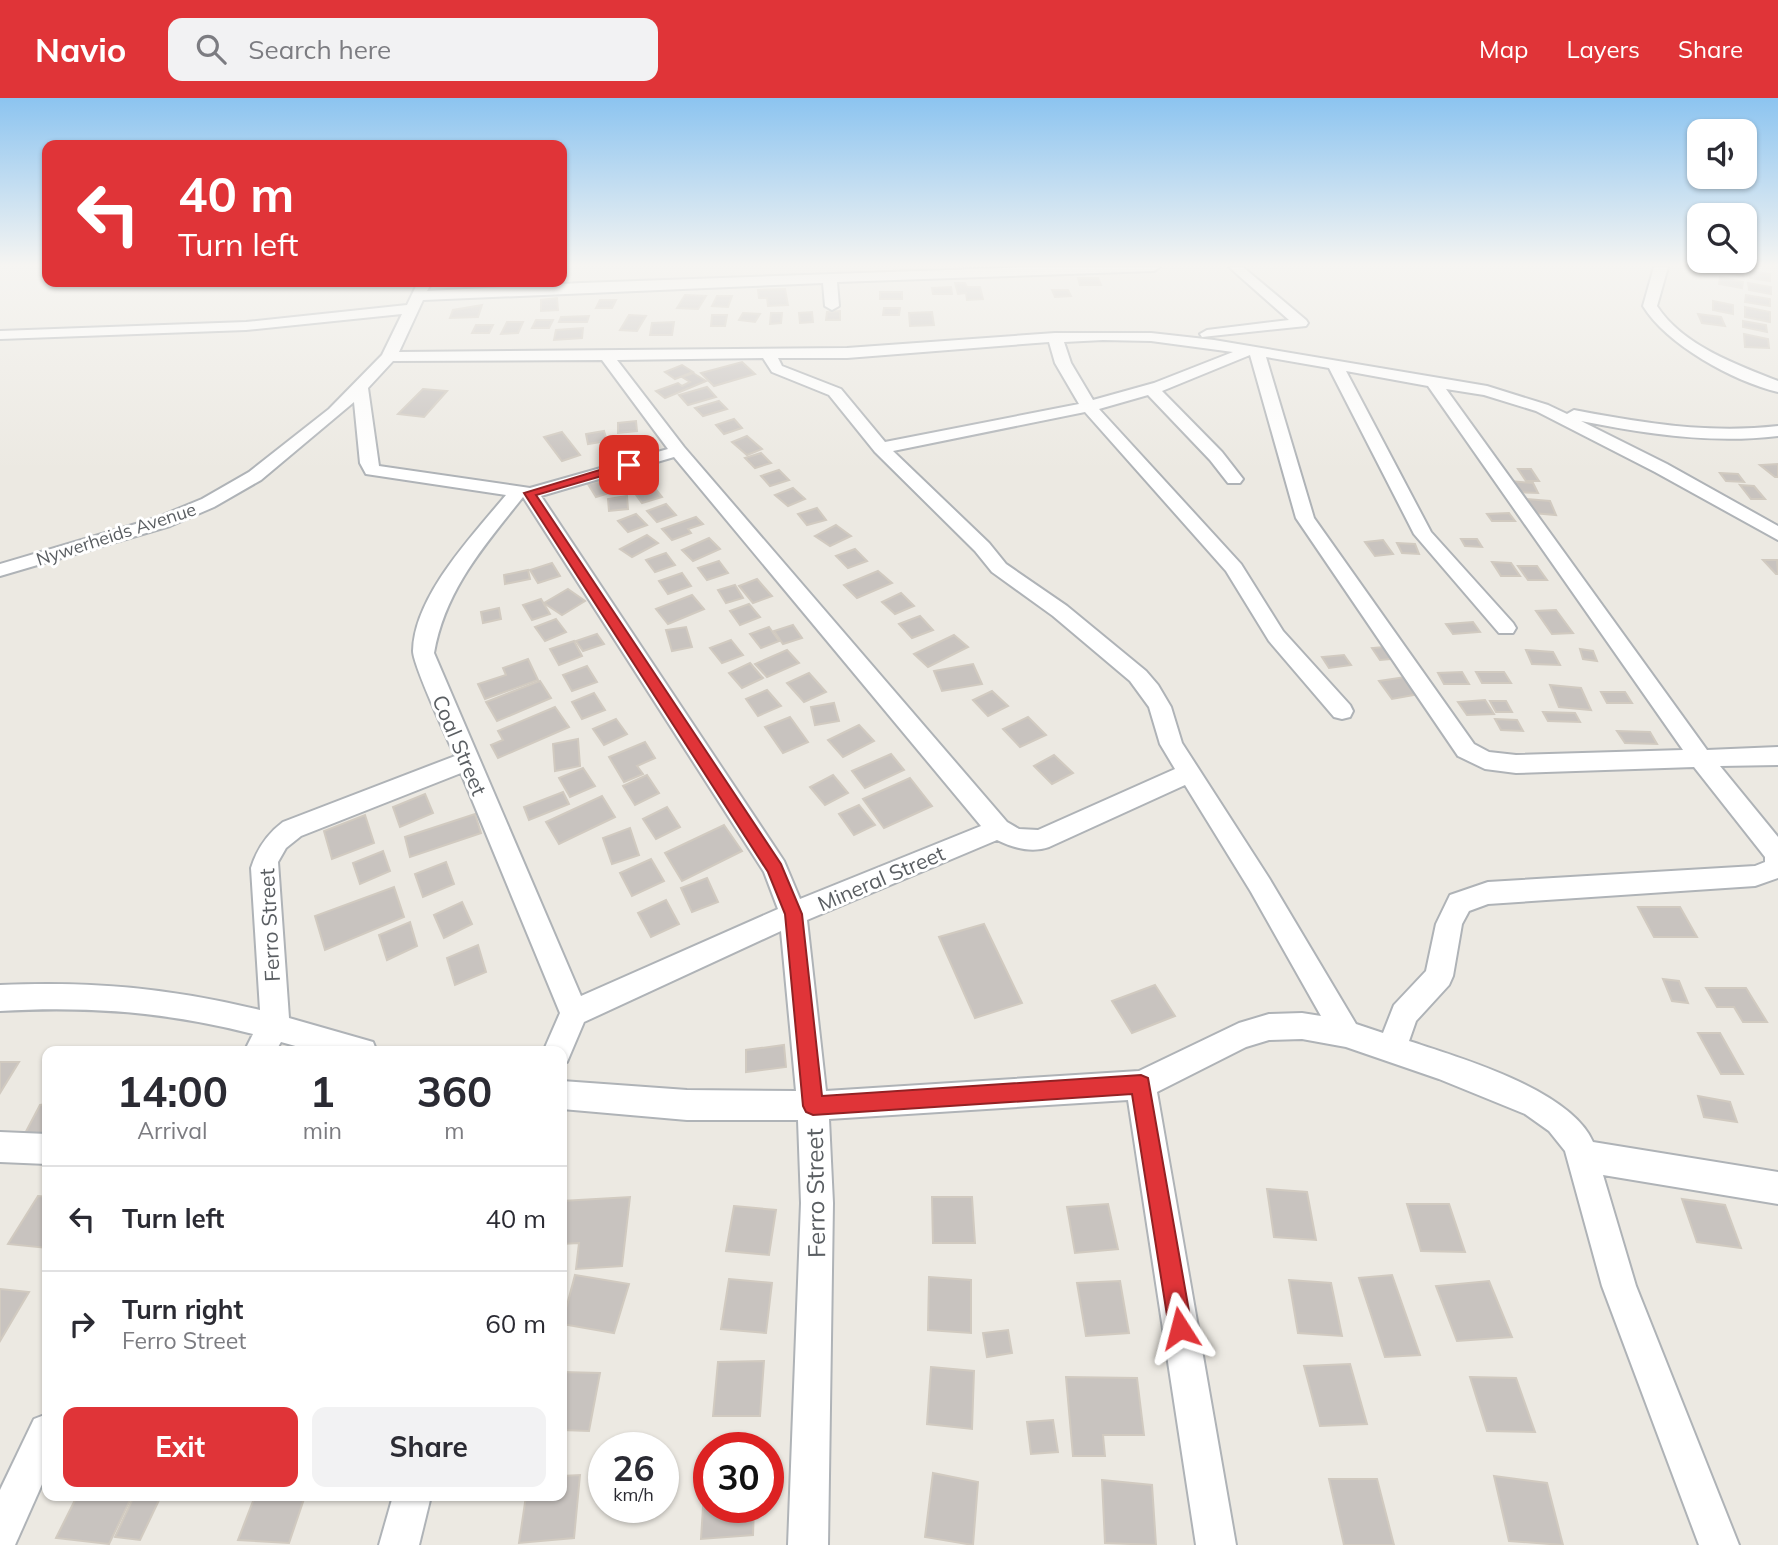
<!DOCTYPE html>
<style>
:root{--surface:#fff;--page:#f2f2f3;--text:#2b2b33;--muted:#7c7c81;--line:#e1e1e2;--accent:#e03438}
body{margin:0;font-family:Mulish,sans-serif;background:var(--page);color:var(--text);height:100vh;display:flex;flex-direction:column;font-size:26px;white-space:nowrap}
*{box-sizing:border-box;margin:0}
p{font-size:23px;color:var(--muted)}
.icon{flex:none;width:38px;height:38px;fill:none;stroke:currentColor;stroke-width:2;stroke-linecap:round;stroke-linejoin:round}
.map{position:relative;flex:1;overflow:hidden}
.sheet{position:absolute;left:42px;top:948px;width:525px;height:455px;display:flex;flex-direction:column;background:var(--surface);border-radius:14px;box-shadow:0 2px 5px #0004}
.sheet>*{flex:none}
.top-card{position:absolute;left:42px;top:42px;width:525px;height:147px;border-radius:14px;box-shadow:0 2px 5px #0004;background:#e03438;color:#fff;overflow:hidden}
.fabs{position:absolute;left:1687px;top:21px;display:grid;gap:14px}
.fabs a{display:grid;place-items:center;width:70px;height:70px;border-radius:14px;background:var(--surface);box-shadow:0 2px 5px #0004;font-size:35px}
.speed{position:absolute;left:588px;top:1334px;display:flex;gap:14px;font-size:35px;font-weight:700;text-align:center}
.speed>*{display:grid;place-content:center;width:91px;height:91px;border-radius:50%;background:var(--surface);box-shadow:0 2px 5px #0004;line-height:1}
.speed small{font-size:18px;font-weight:400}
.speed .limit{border:10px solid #d22;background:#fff;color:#111}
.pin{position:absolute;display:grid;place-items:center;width:60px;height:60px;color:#fff;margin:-30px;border-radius:14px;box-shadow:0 4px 10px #0006}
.me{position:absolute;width:77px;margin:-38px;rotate:351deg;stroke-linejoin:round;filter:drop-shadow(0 0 5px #0008)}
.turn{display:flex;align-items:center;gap:24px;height:147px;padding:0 21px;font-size:32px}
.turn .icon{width:91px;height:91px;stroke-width:2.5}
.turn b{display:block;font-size:49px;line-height:60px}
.eta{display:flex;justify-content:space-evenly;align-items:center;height:119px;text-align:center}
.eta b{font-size:42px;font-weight:700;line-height:49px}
.primary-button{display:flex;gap:14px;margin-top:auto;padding:14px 21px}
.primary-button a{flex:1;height:80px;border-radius:14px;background:var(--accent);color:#fff;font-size:28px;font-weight:700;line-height:80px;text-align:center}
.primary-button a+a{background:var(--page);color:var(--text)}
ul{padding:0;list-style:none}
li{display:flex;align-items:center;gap:21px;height:105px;padding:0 21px;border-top:2px solid var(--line)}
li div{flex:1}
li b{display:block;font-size:26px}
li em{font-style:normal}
header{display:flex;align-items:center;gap:42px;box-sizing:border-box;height:98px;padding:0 35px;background:var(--accent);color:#fff}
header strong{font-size:33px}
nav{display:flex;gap:38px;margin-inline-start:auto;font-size:24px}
.search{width:490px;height:63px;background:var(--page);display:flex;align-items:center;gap:18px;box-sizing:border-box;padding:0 24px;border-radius:14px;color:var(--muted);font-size:26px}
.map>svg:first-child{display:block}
.building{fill:#c8c3bf;stroke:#d1cac0;stroke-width:2}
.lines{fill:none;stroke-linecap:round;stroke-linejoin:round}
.minor-casing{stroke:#afb3b7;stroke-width:4}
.minor{fill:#fff;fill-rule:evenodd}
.route{fill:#e03438;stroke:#922224;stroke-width:2}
.labels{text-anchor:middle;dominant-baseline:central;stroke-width:6;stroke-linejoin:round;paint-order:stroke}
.far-street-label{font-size:18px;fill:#5a5e62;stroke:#fff}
.street-label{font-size:21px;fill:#5a5e62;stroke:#fff}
.near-street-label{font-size:24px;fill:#5a5e62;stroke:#fff}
</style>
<header>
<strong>Navio</strong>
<div class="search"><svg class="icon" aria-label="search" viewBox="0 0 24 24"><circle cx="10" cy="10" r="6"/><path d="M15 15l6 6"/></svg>Search here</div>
<nav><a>Map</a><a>Layers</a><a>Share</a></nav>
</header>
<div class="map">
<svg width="1778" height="1447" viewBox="0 0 1778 1447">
<rect width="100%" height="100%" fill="#ece9e2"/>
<g class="building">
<polygon points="1721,169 1743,169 1743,178 1721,174"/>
<polygon points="1751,173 1770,176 1770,183 1750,180"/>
<polygon points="1720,179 1743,184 1742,190 1719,186"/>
<polygon points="1078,180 1098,180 1101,187 1080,187"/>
<polygon points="955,185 965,185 967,189 980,189 983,201 967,202 966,195 958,196"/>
<polygon points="1748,185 1771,189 1771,196 1749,192"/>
<polygon points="951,189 952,196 933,196 932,190"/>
<polygon points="785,191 788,207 768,208 767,200 759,200 758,192"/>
<polygon points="1052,192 1068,192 1071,198 1055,199"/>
<rect x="880" y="194" width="22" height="7"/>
<polygon points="685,197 706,198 698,211 677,210"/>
<polygon points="1746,197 1770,201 1770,208 1745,204"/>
<polygon points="717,198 732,198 728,209 712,208"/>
<polygon points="557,200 558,212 541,213 541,202"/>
<polygon points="600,202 616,202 612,210 596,210"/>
<polygon points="1713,203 1733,207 1733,216 1713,212"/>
<polygon points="482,207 478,219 450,220 453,212"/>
<polygon points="1745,209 1770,214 1770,224 1745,219"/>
<polygon points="884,210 900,210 899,217 883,217"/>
<polygon points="840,213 840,222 826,222 827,214"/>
<polygon points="812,214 813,224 800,225 799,215"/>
<polygon points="932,214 934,227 910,228 909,215"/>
<polygon points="743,215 760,216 755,224 739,222"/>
<polygon points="771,215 782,215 781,225 770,226"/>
<polygon points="1698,216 1721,219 1725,228 1702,225"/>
<polygon points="629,217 646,218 637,233 620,232"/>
<polygon points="712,217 727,217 725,228 711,228"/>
<polygon points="589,218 587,224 559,224 561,219"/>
<polygon points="536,222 553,222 549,230 532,230"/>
<polygon points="1743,223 1766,227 1767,234 1743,229"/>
<polygon points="507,224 523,224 518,235 501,236"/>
<polygon points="674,224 672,237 650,237 652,225"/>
<polygon points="476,227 493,227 489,235 472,235"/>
<polygon points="583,230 582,240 554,242 556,232"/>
<polygon points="1744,236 1768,241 1769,250 1745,249"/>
<polygon points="742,264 755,276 714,288 701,275"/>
<polygon points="682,267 693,274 675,281 665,274"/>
<polygon points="693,275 706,283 665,300 656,293 678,285 682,288 690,284 682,279"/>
<polygon points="707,289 716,299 688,307 679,297"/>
<polygon points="423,291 447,293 424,319 398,316"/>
<polygon points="719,303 727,311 703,318 695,310"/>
<polygon points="734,321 742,330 724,336 716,327"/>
<polygon points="636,323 637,333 618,335 618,325"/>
<polygon points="604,333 607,343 588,346 586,336"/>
<polygon points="562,334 580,357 562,363 544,339"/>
<polygon points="747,338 762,351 747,357 732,344"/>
<polygon points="761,355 771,365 755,370 745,360"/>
<polygon points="1778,366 1778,379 1775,379 1760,367"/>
<polygon points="640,370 648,381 629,387 621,376"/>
<polygon points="1518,371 1531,371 1539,383 1526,383"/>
<polygon points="779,372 789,382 770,388 761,378"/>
<polygon points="1720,375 1738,376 1744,384 1726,383"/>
<polygon points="610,380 619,392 596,399 588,386"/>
<polygon points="1510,383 1533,385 1538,395 1515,394"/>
<polygon points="1740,387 1754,388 1765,401 1751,401"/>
<polygon points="653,388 662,399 642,405 634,394"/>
<polygon points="793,390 805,401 788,408 775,397"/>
<polygon points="627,398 628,411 609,413 608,401"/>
<polygon points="1526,401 1550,403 1556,417 1533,415"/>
<polygon points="666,406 676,417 657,424 647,413"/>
<polygon points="817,410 826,422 807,427 798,416"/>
<polygon points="1509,415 1515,423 1492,423 1487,416"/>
<polygon points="636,416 647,427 628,434 618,423"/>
<polygon points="696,419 703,426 688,431 691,435 672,442 662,431"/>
<polygon points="836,427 851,438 830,448 815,438"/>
<polygon points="647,437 658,445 632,459 620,451"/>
<polygon points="709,440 720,451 693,463 682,452"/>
<polygon points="1461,441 1477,441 1482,449 1465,448"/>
<polygon points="1383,442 1393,456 1375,458 1365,444"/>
<polygon points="1397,445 1415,446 1419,456 1402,455"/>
<polygon points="855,451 867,463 848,470 836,458"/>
<polygon points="666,455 675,467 655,474 646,462"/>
<polygon points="1763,462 1777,462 1778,476 1776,476"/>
<polygon points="719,463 728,475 707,482 698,470"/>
<polygon points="1492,464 1511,465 1520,478 1501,478"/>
<polygon points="552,465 560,478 538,485 530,472"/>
<polygon points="1518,468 1537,468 1547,482 1528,482"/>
<polygon points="528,472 530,481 505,486 504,477"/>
<polygon points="878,473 892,485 857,500 844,487"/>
<polygon points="682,475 691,488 668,496 659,483"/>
<polygon points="757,481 772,498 753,505 739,488"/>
<polygon points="735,487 743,500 726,505 718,492"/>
<polygon points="568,491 585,503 562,517 544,505"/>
<polygon points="901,495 914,508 895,516 882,504"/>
<polygon points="692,497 704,511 668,526 656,511"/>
<polygon points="541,501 550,516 532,522 523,507"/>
<polygon points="749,506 760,519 740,527 730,513"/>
<polygon points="499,510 501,521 483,525 481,514"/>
<polygon points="1556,512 1573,535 1552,536 1536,513"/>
<polygon points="920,518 933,532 912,540 899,526"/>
<polygon points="556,521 566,534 545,543 535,529"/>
<polygon points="1473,524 1480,534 1453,536 1446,526"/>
<polygon points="793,527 802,540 783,546 774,533"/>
<polygon points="686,529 692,549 672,553 666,532"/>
<polygon points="769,529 779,543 761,550 750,536"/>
<polygon points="597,536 604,546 583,553 576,543"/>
<polygon points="954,537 968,549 928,569 914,556"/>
<polygon points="731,542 743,557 722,565 710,550"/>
<polygon points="574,543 582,558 559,567 550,551"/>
<polygon points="1396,548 1404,560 1380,562 1372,550"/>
<polygon points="1580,551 1593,553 1597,563 1583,561"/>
<polygon points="787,552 799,565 767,579 755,566"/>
<polygon points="1526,552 1553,554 1560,567 1532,566"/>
<polygon points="1344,557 1351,567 1329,570 1322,559"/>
<polygon points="528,561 538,582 485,601 478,586 506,577 503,570"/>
<polygon points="750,565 763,580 742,590 729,575"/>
<polygon points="973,566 982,586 942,593 934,573"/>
<polygon points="587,568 597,584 572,593 563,577"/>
<polygon points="1462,574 1469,586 1444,586 1438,575"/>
<polygon points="1476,574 1504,574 1511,585 1482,585"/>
<polygon points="809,575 826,594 804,604 787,585"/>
<polygon points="1405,579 1419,596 1392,601 1379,583"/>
<polygon points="540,583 551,600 497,623 486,604"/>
<polygon points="1550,587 1581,590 1591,612 1559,609"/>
<polygon points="767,592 781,608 758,618 746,601"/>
<polygon points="992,593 1008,608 988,618 973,602"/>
<polygon points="1601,594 1625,594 1632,605 1607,605"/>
<polygon points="594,595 605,612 582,621 572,604"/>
<polygon points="1485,602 1494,616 1467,617 1458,604"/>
<polygon points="1490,603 1506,603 1512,614 1496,614"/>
<polygon points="834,605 839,623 815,627 811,609"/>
<polygon points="555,609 569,629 498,660 491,647 503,642 498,633"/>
<polygon points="1543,614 1575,615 1580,624 1548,623"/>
<polygon points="790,619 808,644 783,655 765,629"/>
<polygon points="1028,619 1046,637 1020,649 1003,631"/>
<polygon points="616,621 627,636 604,647 593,631"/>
<polygon points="1495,621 1517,622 1523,633 1501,632"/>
<polygon points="859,627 874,643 843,659 828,642"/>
<polygon points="1617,633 1650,634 1657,646 1625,645"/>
<polygon points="578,641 580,668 555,673 553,646"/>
<polygon points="645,644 655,660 637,668 643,676 624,684 609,659"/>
<polygon points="891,656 904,672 865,690 852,673"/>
<polygon points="1054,657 1073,675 1052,686 1034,668"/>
<polygon points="583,670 595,688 570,699 559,680"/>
<polygon points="647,677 659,695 635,707 623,688"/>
<polygon points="833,677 848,695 825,707 810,689"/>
<polygon points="910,680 932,708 884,730 863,701"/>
<polygon points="563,694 569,706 529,722 524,709"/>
<polygon points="425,696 433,715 400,729 393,709"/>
<polygon points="602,698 615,719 559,746 546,724"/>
<polygon points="859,707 875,727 854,737 839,716"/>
<polygon points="667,709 680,729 656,741 643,721"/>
<polygon points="475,716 481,735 410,759 405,739"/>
<polygon points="365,717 374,745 332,761 324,733"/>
<polygon points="724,727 742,753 682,783 665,755"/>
<polygon points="630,730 639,757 612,766 603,740"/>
<polygon points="383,753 390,773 360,786 353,765"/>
<polygon points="651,761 664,783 632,798 620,775"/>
<polygon points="446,764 454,786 423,799 415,776"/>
<polygon points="707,780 718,804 692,814 681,790"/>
<polygon points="394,789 404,819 325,852 315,818"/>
<polygon points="666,802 679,826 651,839 638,815"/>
<polygon points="462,804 472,826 444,840 434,817"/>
<polygon points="1638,809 1680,809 1697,839 1654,839"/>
<polygon points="410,824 417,848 387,862 379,837"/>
<polygon points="984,826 1022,905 975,920 939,839"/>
<polygon points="478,847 486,874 455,887 447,860"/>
<polygon points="1663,881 1679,883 1688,905 1672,903"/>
<polygon points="1155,887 1175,918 1132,935 1112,903"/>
<polygon points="1706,890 1746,890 1767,924 1743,924 1734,909 1717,909"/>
<polygon points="1698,935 1720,935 1743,976 1721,976"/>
<polygon points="784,947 786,969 746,974 746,952"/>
<polygon points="0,964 19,964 0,995"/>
<polygon points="1698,998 1730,1004 1737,1024 1704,1019"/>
<polygon points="47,1006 47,1044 20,1045 40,1007"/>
<polygon points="1267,1091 1307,1094 1316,1142 1274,1139"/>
<polygon points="38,1098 47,1099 47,1150 8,1146"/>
<polygon points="630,1099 622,1168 576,1171 579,1145 562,1146 562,1103"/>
<polygon points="932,1099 972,1099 975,1145 933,1145"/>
<polygon points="1682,1101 1725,1107 1741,1150 1697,1144"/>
<polygon points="1108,1106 1118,1151 1075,1155 1067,1109"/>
<polygon points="1407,1106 1449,1106 1465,1154 1421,1153"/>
<polygon points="734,1108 776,1112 769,1157 726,1153"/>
<polygon points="575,1177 629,1186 614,1235 562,1226"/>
<polygon points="1392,1177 1420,1257 1385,1259 1359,1180"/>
<polygon points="929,1179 971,1182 971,1235 928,1232"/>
<polygon points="729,1181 772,1185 766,1235 721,1231"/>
<polygon points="1289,1182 1331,1185 1342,1238 1298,1235"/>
<polygon points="1120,1183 1129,1235 1086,1238 1077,1185"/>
<polygon points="1489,1183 1512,1239 1457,1243 1436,1188"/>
<polygon points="0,1191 29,1194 0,1243"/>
<polygon points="1008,1232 1012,1255 987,1259 983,1235"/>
<polygon points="764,1263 760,1318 713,1318 718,1264"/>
<polygon points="1350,1266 1367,1326 1320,1328 1304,1268"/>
<polygon points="931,1269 974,1273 972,1331 927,1326"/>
<polygon points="562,1274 600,1275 589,1333 562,1332"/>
<polygon points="1066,1279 1137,1280 1144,1337 1103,1337 1105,1358 1073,1358"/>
<polygon points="1470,1279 1516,1280 1535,1334 1487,1333"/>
<polygon points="1053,1322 1058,1354 1031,1356 1027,1324"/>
<polygon points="933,1375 978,1384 973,1447 925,1439"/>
<polygon points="709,1376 709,1409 754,1409 753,1437 701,1441 705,1377"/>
<polygon points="580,1377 574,1440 519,1445 526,1398 562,1398 562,1378"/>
<polygon points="1494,1378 1547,1385 1563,1447 1509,1443"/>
<polygon points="1329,1381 1377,1381 1394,1447 1344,1447"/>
<polygon points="1102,1382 1152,1387 1156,1447 1105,1445"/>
<polygon points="77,1398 132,1398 109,1446 56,1440"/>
<polygon points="134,1398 161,1398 140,1442 115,1439"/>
<polygon points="255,1398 305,1398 289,1445 238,1442"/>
</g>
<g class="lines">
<defs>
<g id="minor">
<path d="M1031,169H1160L1154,173L837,184L839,208L832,212L825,208L823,185L423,202L399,254L847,250L1055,235H1151L1214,242L1487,288L1548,307L1567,316L1574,312C1642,325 1709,336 1778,328V338C1711,346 1647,336 1581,323L1667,366L1778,428V442L1655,374L1536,313L1484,297L1446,291L1707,652L1778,649V667L1720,668L1778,739V780L1755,788L1488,806L1469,813L1462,826L1453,878L1449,887L1416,923L1409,943C1461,960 1571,992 1593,1044L1778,1074V1106L1603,1077L1636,1188L1739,1447H1699L1602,1188L1565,1053L1549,1033L1525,1016L1439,981L1346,949L1302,941L1269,942L1246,949L1157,994L1236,1447H1196L1128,1002L829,1021L833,1105L828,1447H788L801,1105L798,1022H687L562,1011V983L687,992L796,993L781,833L584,924L567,964L562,966V954H543L560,915L461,675L301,738L286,750L278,764L289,920L373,944L377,954H317L281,944L275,954H244L253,936C167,914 89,908 0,913V887C93,883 169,890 260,912L251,770C257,751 267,736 283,724L455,658C447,640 413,567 413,553C414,498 473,437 506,397L366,376L360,365L354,304L261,382L214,409L170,428L0,478V466L156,420L202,401L249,374L329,311L382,257L402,216L246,232L0,241V233L246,224L407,207L418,184H432L427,193L581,185ZM1103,242L1151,243L1233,254L1154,285L1093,302L1071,265L1064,244ZM1049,244L1055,265L1079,306L885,344L841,291L782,268L778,260H847ZM1250,257L1296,420L1458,658L1485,671L1516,675L1694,669L1765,759V764L1755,768L1488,784L1450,797L1436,826L1426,873L1394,907L1383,935L1356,926L1269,780L1182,645L1171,609L1158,587L1146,573L1067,508L1006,466L989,445L893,353L1085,314L1226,473L1269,543L1334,619L1342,621L1350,619L1353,613L1350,607L1283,533L1241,466L1099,311L1148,297L1210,362L1228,385H1240L1243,381L1222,354L1162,293ZM1266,259L1329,270L1414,436L1499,535H1513L1516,530L1513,525L1431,434L1346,273L1428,288L1683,652L1516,657L1489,654L1474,646L1314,420ZM763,260L772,274L829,297L875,354L975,453L992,474L1053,518L1130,583L1149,609L1160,646L1175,671L1038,732L1019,731L1007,724L684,349L617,262ZM602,262L668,351L530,390L379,368L368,290L393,263ZM674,359L981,728L800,801L784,763L541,398ZM523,399L764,774L778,811L581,898L434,555C445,492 484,448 523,399ZM1185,687L1251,794L1321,918L1302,915L1269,916L1239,925L1139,973L826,993L807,822L997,742C1013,750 1032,755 1049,749Z"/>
<polygon points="1229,169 1243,169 1306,222 1308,225 1306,228 1202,239 1200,236 1207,232 1289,222"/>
<path d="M1654,169H1668L1657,208C1682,247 1737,267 1778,283V294C1733,283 1667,247 1643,208Z"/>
<polygon points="0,1034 47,1036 47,1066 0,1064"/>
<polygon points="47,1316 47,1375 15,1447 0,1447 0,1392 34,1321"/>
<polygon points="393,1398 431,1398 419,1447 379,1447"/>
</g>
</defs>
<use href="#minor" class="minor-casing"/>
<use href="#minor" class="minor"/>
</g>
<linearGradient id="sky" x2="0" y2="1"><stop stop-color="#8cc4f0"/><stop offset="0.45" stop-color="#f6f5f2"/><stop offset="1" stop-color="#f6f5f2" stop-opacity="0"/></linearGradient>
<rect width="1778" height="372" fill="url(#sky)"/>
<polygon class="route" points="629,363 634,367 633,369 536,397 781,766 802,816 822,998 1141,977 1148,980 1192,1230 1188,1238 1180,1242 1172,1238 1169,1230 1132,996 813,1017 806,1014 803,1008 785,816 768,774 524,395"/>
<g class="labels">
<g class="far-street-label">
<text transform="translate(116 436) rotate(-18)">Nywerheids Avenue</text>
</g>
<g class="street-label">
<text transform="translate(460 647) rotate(67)">Coal Street</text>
<text transform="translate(881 780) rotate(-23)">Mineral Street</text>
<text transform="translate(269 827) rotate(-93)">Ferro Street</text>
</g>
<g class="near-street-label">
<text transform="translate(815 1095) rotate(-91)">Ferro Street</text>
</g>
</g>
</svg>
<div class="fabs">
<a><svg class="icon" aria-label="sound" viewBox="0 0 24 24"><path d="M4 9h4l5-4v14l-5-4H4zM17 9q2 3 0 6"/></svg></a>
<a><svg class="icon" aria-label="search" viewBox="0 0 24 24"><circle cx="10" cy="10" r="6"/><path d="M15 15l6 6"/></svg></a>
</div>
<div class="speed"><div>26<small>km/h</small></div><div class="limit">30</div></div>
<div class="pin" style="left:629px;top:367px;background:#d93025"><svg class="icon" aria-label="arrive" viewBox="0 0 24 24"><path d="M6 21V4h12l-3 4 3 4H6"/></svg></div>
<svg class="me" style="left:1180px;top:1230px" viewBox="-20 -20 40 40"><path d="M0-17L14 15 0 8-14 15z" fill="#e03438" stroke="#fff" stroke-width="4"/></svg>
<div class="top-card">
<div class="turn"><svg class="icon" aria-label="left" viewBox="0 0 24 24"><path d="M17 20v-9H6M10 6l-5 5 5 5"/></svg><div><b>40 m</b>Turn left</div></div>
</div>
<section class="sheet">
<div class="eta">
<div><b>14:00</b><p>Arrival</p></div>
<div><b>1</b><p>min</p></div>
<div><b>360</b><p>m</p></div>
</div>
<ul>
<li><svg class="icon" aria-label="left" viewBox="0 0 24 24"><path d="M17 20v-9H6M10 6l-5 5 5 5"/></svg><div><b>Turn left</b></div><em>40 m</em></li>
<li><svg class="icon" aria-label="right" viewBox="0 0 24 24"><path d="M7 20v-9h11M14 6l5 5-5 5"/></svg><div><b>Turn right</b><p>Ferro Street</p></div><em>60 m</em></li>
</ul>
<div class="primary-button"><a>Exit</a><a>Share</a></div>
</section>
</div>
